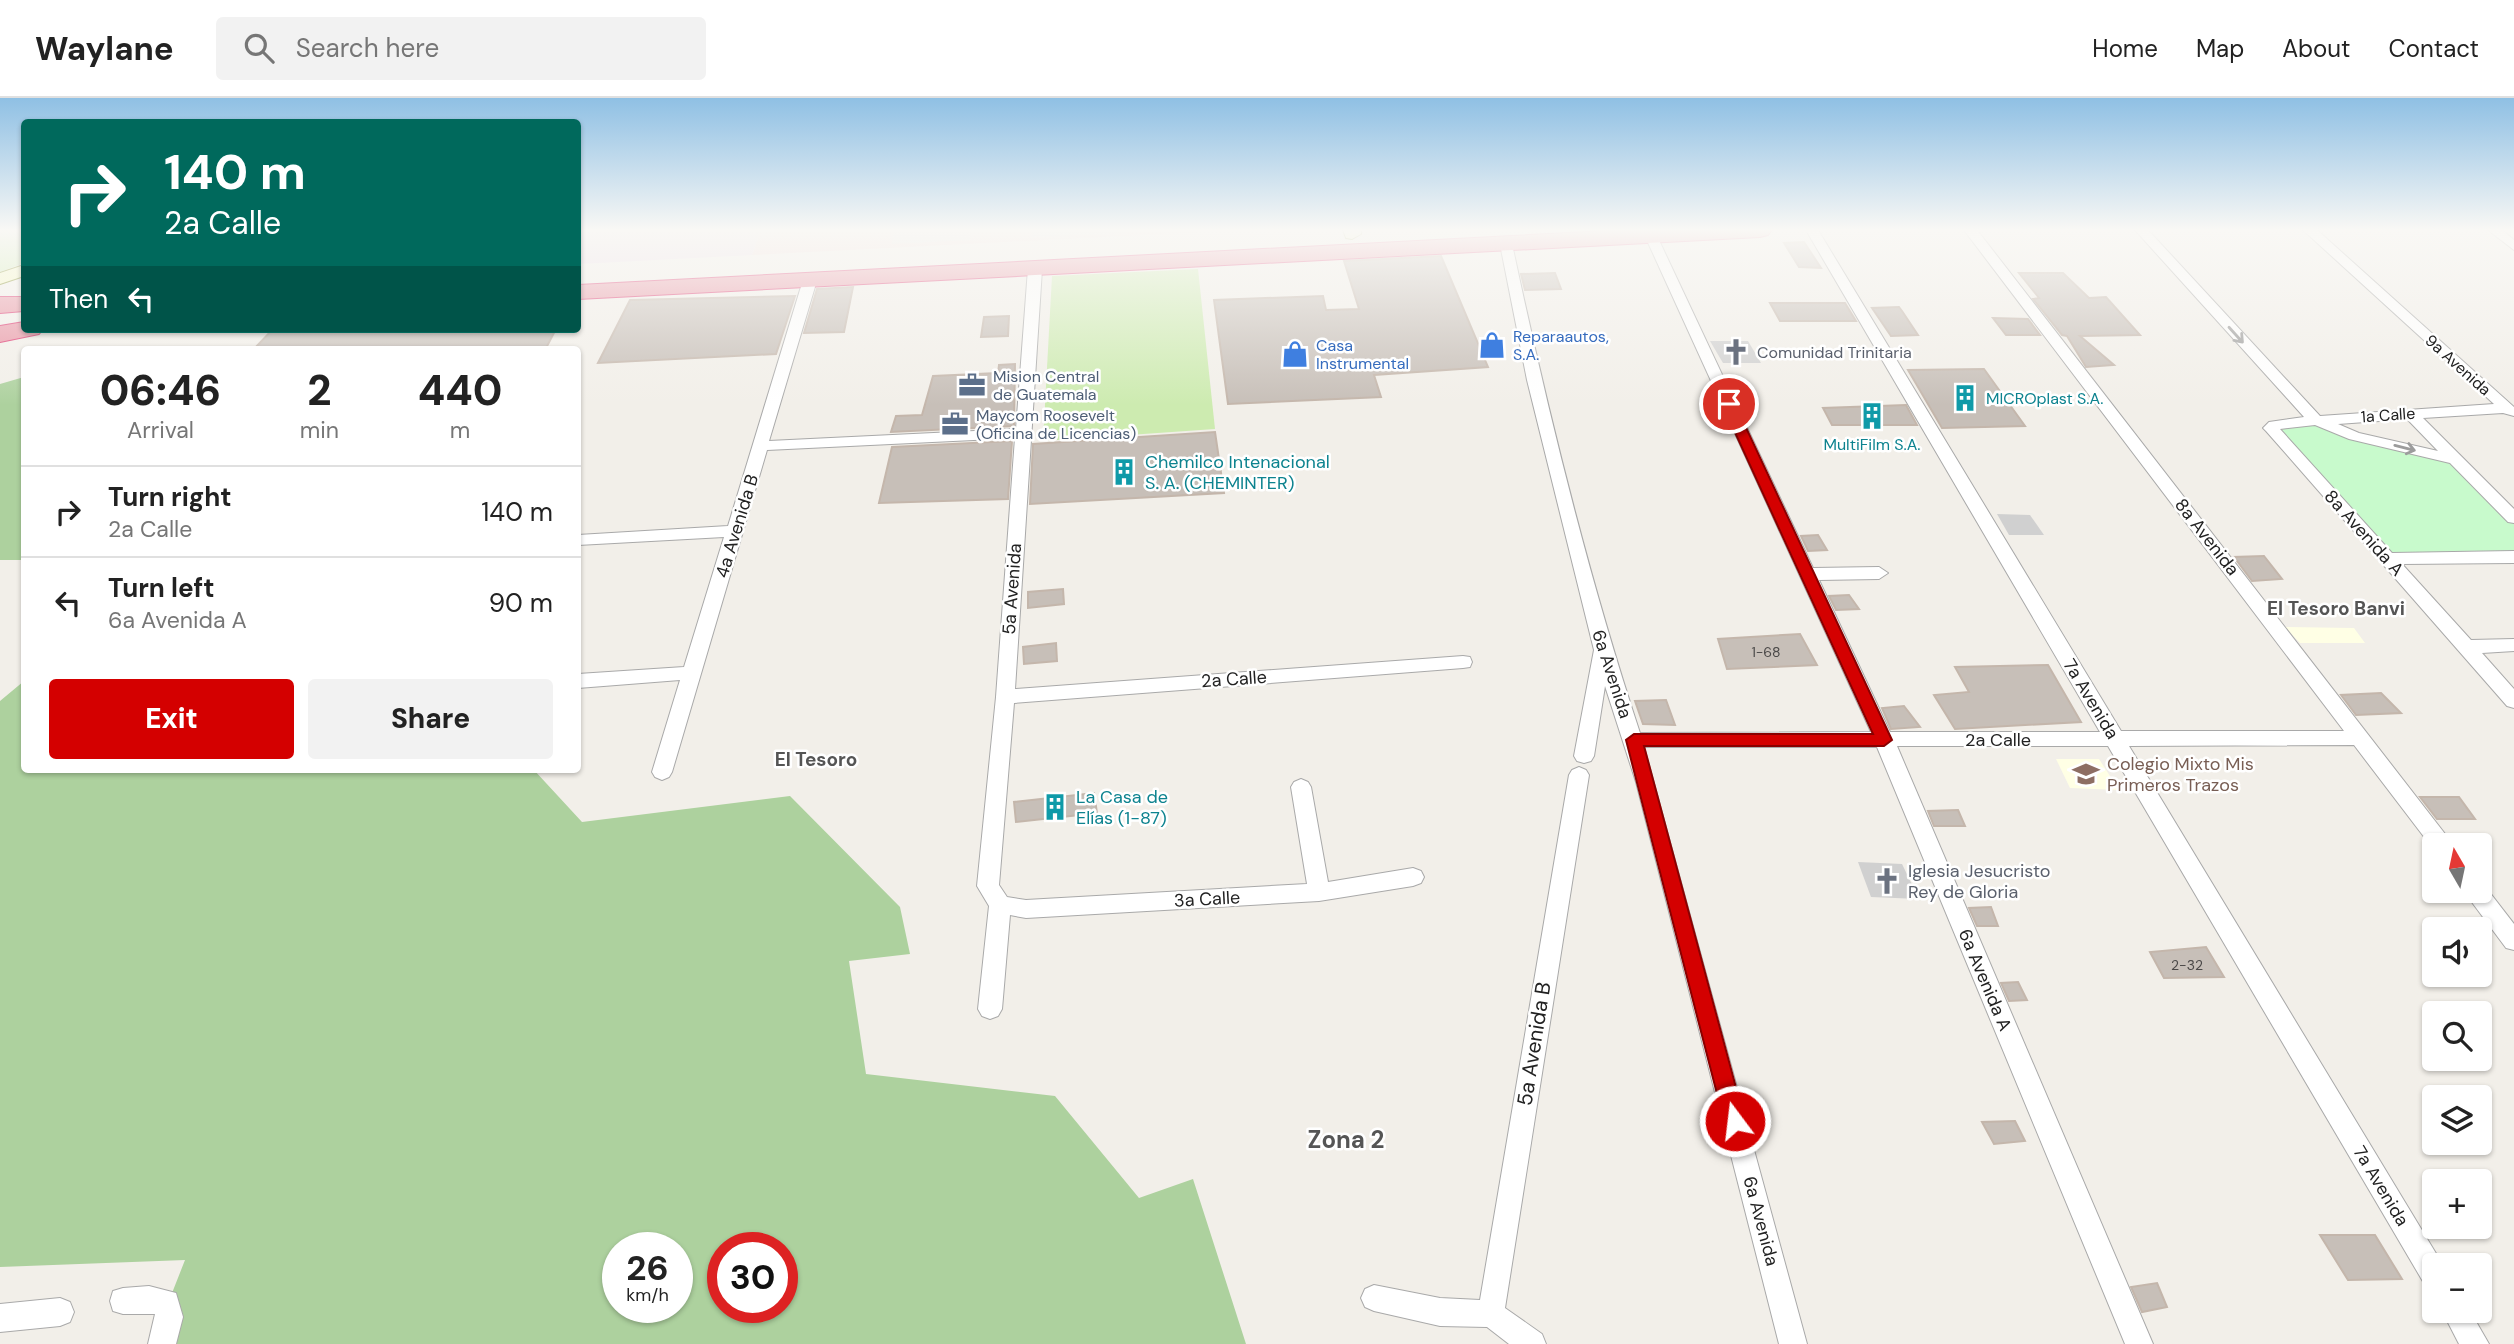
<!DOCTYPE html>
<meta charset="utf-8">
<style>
:root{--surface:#fff;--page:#f2f2f2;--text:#222;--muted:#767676;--line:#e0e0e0;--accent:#d40000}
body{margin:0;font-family:"DM Sans",sans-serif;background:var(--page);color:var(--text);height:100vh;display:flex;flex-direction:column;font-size:26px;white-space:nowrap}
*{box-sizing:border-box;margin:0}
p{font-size:23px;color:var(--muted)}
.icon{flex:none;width:38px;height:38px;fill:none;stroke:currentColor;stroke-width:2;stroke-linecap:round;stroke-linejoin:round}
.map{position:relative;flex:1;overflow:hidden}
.panel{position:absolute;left:21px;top:248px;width:560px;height:427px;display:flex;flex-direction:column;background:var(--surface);border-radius:7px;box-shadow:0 2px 5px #0004}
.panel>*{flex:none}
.hud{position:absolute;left:21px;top:21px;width:560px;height:214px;border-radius:7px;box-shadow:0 2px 5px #0004;background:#00695c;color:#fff;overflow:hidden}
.needle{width:46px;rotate:351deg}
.buttons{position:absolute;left:2422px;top:735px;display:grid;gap:14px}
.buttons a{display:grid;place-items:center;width:70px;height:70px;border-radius:7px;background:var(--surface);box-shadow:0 2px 5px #0004;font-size:35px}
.speed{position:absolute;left:602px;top:1134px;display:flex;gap:14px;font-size:35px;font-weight:700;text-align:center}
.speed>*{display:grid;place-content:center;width:91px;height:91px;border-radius:50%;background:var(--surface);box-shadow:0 2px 5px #0004;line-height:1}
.speed small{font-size:18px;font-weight:400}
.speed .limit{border:10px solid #d22;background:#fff;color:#111}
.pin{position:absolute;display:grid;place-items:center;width:60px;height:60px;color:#fff;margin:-30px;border:4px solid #fff;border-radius:50%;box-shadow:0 2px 7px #0007}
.me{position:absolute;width:77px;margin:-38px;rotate:345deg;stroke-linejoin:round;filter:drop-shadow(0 0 5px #0008)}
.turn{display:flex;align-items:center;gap:24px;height:147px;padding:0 28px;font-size:32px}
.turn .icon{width:91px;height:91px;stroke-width:2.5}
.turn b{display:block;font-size:49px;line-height:60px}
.then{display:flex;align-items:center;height:66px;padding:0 28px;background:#0003;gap:14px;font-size:26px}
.eta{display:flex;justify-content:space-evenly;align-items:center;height:119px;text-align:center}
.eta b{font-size:42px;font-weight:800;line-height:49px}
.action{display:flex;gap:14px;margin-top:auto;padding:14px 28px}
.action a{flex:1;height:80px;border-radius:7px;background:var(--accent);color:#fff;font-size:28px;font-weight:800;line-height:80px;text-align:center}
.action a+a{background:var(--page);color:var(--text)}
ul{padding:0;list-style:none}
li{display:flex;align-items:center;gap:21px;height:91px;padding:0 28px;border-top:2px solid var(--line)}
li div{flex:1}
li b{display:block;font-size:26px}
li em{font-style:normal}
header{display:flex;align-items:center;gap:42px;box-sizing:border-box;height:98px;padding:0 35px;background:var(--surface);border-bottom:2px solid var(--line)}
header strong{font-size:33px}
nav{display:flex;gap:38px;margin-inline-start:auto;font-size:24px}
.search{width:490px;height:63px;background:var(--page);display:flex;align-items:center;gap:18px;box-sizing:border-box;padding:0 24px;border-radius:7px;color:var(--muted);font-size:26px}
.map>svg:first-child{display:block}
.commercial{fill:#f2dad9}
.industrial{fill:#ebdbe8}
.education{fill:#ffffe5}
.religious{fill:#d0d0d0}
.grass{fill:#cdebb0}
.forest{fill:#add19e;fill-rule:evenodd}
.park{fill:#c8facc}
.parking{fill:#e2e2e2}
.building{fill:#c7bfb8;stroke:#c4b6ab;stroke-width:2}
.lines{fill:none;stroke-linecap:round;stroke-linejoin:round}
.street-casing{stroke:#a9a9a9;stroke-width:2}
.secondary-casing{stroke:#707d05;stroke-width:2}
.highway-casing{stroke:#dc2a67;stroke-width:2}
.street{fill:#fff;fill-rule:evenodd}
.secondary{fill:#f7fabf;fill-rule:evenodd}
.highway{fill:#e892a2;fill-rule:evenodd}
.oneway{stroke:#9c9c9c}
.route{fill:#d40000;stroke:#8a0000;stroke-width:2}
.labels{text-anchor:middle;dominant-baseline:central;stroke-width:5;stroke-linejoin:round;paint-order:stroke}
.number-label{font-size:14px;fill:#4b4948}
.far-shop-label{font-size:16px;fill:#366cbe;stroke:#fff;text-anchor:start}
.far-worship-label{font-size:16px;fill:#5b616d;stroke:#fff;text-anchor:start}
.far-street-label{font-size:16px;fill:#222;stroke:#fff}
.far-service-label{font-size:16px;fill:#4e5e75;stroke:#fff;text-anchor:start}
.far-culture-label{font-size:16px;fill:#0d838f;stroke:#fff;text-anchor:start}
.culture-label{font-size:18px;fill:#0d838f;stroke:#fff;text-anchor:start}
.street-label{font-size:18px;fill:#222;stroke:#fff}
.education-label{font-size:18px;fill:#785e54;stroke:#fff;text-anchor:start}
.worship-label{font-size:18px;fill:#5b616d;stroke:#fff;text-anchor:start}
.neighbourhood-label{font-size:19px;font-weight:bold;fill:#555;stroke:#fff}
.near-street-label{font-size:21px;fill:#222;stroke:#fff}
.near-quarter-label{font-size:24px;font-weight:bold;fill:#555;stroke:#fff}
</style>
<header>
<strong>Waylane</strong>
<div class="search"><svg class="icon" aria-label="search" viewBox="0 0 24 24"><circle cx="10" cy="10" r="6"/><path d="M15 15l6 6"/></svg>Search here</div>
<nav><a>Home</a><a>Map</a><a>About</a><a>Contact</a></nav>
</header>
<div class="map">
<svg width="2514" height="1246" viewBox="0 0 2514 1246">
<rect width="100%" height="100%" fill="#f2efe9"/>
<polygon class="commercial" points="761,132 1239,132 752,157"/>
<polygon class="industrial" points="578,132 761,132 752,157 578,166"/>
<g class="education">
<polygon points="2285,529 2354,530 2365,545 2300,545"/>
<polygon points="2056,661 2099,661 2119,692 2070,690"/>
</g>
<g class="religious">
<polygon points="1710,243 1748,243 1761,265 1723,265"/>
<polygon points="1997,416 2030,417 2044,437 2009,437"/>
<polygon points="1858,764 1902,766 1919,801 1871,799"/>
</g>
<g class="grass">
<polygon points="0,132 24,132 24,165 0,174"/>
<polygon points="1198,171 1215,331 1043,343 1052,178"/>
</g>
<g class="forest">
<polygon points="24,279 24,462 0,462 0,286"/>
<path d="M24,583V672H534L582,724L790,698L900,809L910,856L849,863L866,976L1055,998L1139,1100L1193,1081L1246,1246H152L185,1162L0,1169V603ZM618,1150H677V1209H618ZM723,1150H782V1209H723Z"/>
</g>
<polygon class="park" points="2315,325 2452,364 2514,425 2514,455 2390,457 2276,330"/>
<g class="parking">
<polygon points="970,132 970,142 892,146 894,133"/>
<polygon points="1032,132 1126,132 1126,135 1032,139"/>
</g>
<g class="building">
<polygon points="1804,144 1821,170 1799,169 1784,145"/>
<polygon points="1441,158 1488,269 1374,277 1381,299 1228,306 1214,202 1323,198 1326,212 1359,211 1344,163"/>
<polygon points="1555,175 1561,191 1525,192 1521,176"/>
<polygon points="2019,175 2063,175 2089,200 2106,199 2140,237 2080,238 2114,267 2086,269 2067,238 2062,237 2033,201 2039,200"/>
<polygon points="853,189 844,234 804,235 817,191"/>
<polygon points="795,198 776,256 598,265 630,202"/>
<polygon points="1770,205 1845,205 1856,223 1780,223"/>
<polygon points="1899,209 1902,213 1918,237 1891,238 1872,210"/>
<polygon points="1009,218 1008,238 981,239 984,219"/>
<polygon points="1993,220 2028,221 2040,237 2006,237"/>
<polygon points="273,231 556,231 545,252 253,252"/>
<polygon points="1015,266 1014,328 891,334 896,318 922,317 933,278 998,275 999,267"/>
<polygon points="1984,271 2025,328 1942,330 1908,272"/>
<polygon points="1906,307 1917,327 1832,327 1823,310"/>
<polygon points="1215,334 1224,395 1030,406 1033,346"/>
<polygon points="1012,343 1008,401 879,405 892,349"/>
<polygon points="1818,437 1827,452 1808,453 1801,438"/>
<polygon points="2264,458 2282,481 2252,483 2234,459"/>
<polygon points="1063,491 1064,506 1028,510 1028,494"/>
<polygon points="1849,497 1859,511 1836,512 1829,498"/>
<polygon points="1800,536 1817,567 1727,571 1718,541"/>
<polygon points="1056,545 1057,563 1024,566 1023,549"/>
<polygon points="2048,567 2081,624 1955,631 1934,597 1969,594 1955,569"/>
<polygon points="2381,595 2401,615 2356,617 2341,597"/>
<polygon points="1666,602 1675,627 1643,626 1635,603"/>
<polygon points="1904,608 1920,629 1891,631 1882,610"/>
<polygon points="1094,695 1097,715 1016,724 1014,704"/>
<polygon points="2420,699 2459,699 2475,721 2437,721"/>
<polygon points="1958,712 1965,728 1934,728 1928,713"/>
<polygon points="1991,809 1998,828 1977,828 1969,810"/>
<polygon points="2206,849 2224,879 2164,880 2150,854"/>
<polygon points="2018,884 2027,902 2009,903 2001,885"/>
<polygon points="2015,1023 2025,1043 1994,1046 1982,1024"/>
<polygon points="2320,1137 2375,1137 2402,1181 2348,1182"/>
<polygon points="2157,1185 2167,1209 2142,1214 2131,1189"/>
</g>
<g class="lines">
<defs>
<g id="street">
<path d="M1806,132H1818L2121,633H2344L1964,132H1977L2449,741L2452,747H2434V752L2354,647L2129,648L2443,1167H2434V1191L2425,1187L2108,648H1897L2153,1246H2125L1877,649H1644L1807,1246H1779L1636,684L1605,588L1594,658L1591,663L1584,665L1577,663L1574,658L1594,552L1527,282L1500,146L1501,143H1511L1512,146C1547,311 1587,475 1640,635L1871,634L1645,138L1651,134L1657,138L1813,470L1879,469L1888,475L1879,481L1819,482L1890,634H2100Z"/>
<path d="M2135,132H2148L2320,318L2494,306L2303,132H2317L2514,309V318L2503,315L2423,320L2514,411V425L2508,424L2450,365L2349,341L2315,327L2280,331L2392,455L2514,453V465L2402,466L2471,542L2514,541V553L2482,555L2514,591V610L2507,608L2266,333L2263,330L2269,324L2304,319ZM2407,321L2438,353L2359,335L2338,326Z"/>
<polygon points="2488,132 2502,132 2514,142 2514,152"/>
<polygon points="1035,167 1042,171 1015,591 1463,558 1470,559 1472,564 1470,569 1463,570 1014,605 999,787 1007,799 1026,802 1307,786 1291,689 1294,684 1301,681 1308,684 1311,689 1328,784 1413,770 1421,773 1424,779 1421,785 1413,788 1319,803 1026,820 1010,817 1002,911 998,918 990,921 982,918 978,911 989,808 977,788 996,599 1015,340 767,352 672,674 669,679 662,682 655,679 652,674 680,582 578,590 578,576 684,569 724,439 578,447 578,437 728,428 803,182 810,178 817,182 769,343 1016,331 1028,171"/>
<polygon points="1579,669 1586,672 1589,677 1505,1210 1542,1236 1546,1246 1509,1246 1487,1229 1440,1228 1374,1213 1365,1209 1361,1200 1365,1191 1374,1187 1440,1200 1480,1202 1569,677 1572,672"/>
<polygon points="2480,785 2484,787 2514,826 2514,852 2506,850 2468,799 2465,793 2480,793"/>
<polygon points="149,1188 176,1195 183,1219 176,1246 148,1246 155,1216 123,1216 113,1213 110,1203 113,1193 123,1190"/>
<polygon points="60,1200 70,1204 74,1214 70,1224 60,1228 0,1234 0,1206"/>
<polygon points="2442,1213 2470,1213 2489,1246 2459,1246"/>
</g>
<g id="secondary">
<polygon points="1343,132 1361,132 1361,136 1352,141 1346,140"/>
<polygon points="24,167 24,178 0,186 0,175"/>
</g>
<g id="highway">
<polygon points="1625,132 1772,132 1768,137 1760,139 578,201 578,187"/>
<polygon points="0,199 24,199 24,213 0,215"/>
<polygon points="24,224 24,231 43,231 39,236 0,244 0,228"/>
</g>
</defs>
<use href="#street" class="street-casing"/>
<use href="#secondary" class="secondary-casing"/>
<use href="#highway" class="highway-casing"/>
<use href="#street" class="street"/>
<use href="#secondary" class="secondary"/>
<use href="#highway" class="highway"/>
</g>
<defs><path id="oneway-shaft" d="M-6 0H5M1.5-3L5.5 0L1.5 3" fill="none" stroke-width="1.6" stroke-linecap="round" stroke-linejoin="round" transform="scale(1.75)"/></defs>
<g class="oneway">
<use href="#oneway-shaft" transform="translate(2236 237) rotate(48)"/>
<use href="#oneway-shaft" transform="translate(2405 350) rotate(14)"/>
</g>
<linearGradient id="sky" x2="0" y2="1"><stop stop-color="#8fc0e4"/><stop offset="0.43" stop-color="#f9f8f5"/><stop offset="1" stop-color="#f9f8f5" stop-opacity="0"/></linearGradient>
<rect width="2514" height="307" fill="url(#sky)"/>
<polygon class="route" points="1729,303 1735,306 1892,642 1884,648 1644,648 1745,1023 1742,1030 1735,1033 1727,1030 1724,1023 1626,642 1634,636 1873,636 1722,306"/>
<defs>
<symbol id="shop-bare" viewBox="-9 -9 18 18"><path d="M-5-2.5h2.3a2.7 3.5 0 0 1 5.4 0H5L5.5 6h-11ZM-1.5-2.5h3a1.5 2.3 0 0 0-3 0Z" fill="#3f7fe0" stroke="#fff" stroke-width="2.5" paint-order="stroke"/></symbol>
<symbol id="church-bare" viewBox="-9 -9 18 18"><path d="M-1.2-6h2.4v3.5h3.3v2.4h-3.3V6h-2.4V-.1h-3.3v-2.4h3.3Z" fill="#6b7280" stroke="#fff" stroke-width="2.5" paint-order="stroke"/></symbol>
<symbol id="office-bare" viewBox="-9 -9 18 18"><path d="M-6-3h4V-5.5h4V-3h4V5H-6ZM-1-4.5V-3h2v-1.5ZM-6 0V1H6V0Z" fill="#5c6f8a" stroke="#fff" stroke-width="2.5" paint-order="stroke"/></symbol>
<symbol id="building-bare" viewBox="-9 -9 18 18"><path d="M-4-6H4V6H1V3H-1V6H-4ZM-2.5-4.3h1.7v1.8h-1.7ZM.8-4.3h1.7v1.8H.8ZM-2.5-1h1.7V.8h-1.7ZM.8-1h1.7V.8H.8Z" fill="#0f9aa8" stroke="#fff" stroke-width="2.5" paint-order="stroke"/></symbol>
<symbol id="school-bare" viewBox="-9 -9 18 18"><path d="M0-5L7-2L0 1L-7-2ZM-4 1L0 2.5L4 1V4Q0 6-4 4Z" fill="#8d6e63" stroke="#fff" stroke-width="2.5" paint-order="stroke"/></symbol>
</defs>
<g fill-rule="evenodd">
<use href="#shop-bare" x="1473" y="228" width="38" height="38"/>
<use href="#church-bare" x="1717" y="235" width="38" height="38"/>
<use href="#shop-bare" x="1276" y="237" width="38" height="38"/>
<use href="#office-bare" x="953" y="268" width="38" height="38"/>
<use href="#building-bare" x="1946" y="281" width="38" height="38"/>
<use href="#building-bare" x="1853" y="299" width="38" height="38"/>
<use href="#office-bare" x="936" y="307" width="38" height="38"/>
<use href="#building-bare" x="1105" y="355" width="38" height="38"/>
<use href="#school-bare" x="2067" y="657" width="38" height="38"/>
<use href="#building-bare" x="1036" y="690" width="38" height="38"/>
<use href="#church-bare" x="1868" y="764" width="38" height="38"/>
</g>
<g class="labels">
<g class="number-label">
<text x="1766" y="554">1-68</text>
<text x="2187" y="867">2-32</text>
</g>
<g class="far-shop-label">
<text x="1513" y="238">Reparaautos,<tspan x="1513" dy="18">S.A.</tspan></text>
<text x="1316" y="247">Casa<tspan x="1316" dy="18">Instrumental</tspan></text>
</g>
<g class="far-worship-label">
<text x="1757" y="254">Comunidad Trinitaria</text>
</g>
<g class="far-street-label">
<text transform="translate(2458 267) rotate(42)">9a Avenida</text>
<text transform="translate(2388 317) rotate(-4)">1a Calle</text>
</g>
<g class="far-service-label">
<text x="993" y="278">Mision Central<tspan x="993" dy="18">de Guatemala</tspan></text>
<text x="976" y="317">Maycom Roosevelt<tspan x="976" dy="18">(Oficina de Licencias)</tspan></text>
</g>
<g class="far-culture-label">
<text x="1986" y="300">MICROplast S.A.</text>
<text x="1872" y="346" text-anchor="middle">MultiFilm S.A.</text>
</g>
<g class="culture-label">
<text x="1145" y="364">Chemilco Intenacional<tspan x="1145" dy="21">S. A. (CHEMINTER)</tspan></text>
<text x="1076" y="699">La Casa de<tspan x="1076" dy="21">Elías (1-87)</tspan></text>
</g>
<g class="street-label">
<text transform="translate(737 428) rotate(-73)">4a Avenida B</text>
<text transform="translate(2364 435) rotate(48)">8a Avenida A</text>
<text transform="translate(2207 439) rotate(52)">8a Avenida</text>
<text transform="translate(1012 491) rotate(-86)">5a Avenida</text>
<text transform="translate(1612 576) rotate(72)">6a Avenida</text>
<text transform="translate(1234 581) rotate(-4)">2a Calle</text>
<text transform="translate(2091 601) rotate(59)">7a Avenida</text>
<text x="1998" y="642">2a Calle</text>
<text transform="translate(1207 801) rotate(-3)">3a Calle</text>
<text transform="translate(1985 882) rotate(67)">6a Avenida A</text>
<text transform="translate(2381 1088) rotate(59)">7a Avenida</text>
<text transform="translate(1761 1123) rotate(75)">6a Avenida</text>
</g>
<g class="education-label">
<text x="2107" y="666">Colegio Mixto Mis<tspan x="2107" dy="21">Primeros Trazos</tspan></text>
</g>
<g class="worship-label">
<text x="1908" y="773">Iglesia Jesucristo<tspan x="1908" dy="21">Rey de Gloria</tspan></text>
</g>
<g class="neighbourhood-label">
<text x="2336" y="510">El Tesoro Banvi</text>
<text x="816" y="661">El Tesoro</text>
</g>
<g class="near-street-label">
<text transform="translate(1534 946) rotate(-81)">5a Avenida B</text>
</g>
<g class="near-quarter-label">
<text x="1346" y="1041">Zona 2</text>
</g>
</g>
</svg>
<div class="buttons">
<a><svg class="needle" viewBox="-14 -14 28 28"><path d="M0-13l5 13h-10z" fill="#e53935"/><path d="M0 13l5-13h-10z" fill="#767676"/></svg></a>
<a><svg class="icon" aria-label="sound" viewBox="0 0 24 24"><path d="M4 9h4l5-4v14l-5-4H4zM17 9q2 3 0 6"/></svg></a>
<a><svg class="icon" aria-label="search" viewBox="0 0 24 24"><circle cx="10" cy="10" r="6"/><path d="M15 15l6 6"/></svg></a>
<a><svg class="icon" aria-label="layers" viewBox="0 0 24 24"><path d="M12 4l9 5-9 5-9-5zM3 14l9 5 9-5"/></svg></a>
<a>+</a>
<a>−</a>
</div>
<div class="speed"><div>26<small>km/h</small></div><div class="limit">30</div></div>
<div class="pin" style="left:1729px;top:306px;background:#d93025"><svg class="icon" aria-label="arrive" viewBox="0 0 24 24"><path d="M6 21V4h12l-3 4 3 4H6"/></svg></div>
<svg class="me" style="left:1735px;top:1023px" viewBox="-20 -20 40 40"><circle r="17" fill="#d40000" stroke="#fff" stroke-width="3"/><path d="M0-11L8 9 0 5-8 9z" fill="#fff"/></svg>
<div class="hud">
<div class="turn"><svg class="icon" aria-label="right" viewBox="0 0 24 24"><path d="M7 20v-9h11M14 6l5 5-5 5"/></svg><div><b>140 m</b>2a Calle</div></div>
<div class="then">Then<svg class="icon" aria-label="left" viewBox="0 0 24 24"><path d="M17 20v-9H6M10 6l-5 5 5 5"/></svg></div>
</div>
<section class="panel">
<div class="eta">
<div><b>06:46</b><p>Arrival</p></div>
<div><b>2</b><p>min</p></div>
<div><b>440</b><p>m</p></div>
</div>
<ul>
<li><svg class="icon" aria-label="right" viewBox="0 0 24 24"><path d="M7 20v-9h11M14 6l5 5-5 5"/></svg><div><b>Turn right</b><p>2a Calle</p></div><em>140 m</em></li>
<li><svg class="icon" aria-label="left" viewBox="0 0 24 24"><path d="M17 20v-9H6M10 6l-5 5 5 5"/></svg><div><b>Turn left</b><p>6a Avenida A</p></div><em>90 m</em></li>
</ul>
<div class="action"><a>Exit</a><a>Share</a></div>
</section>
</div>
